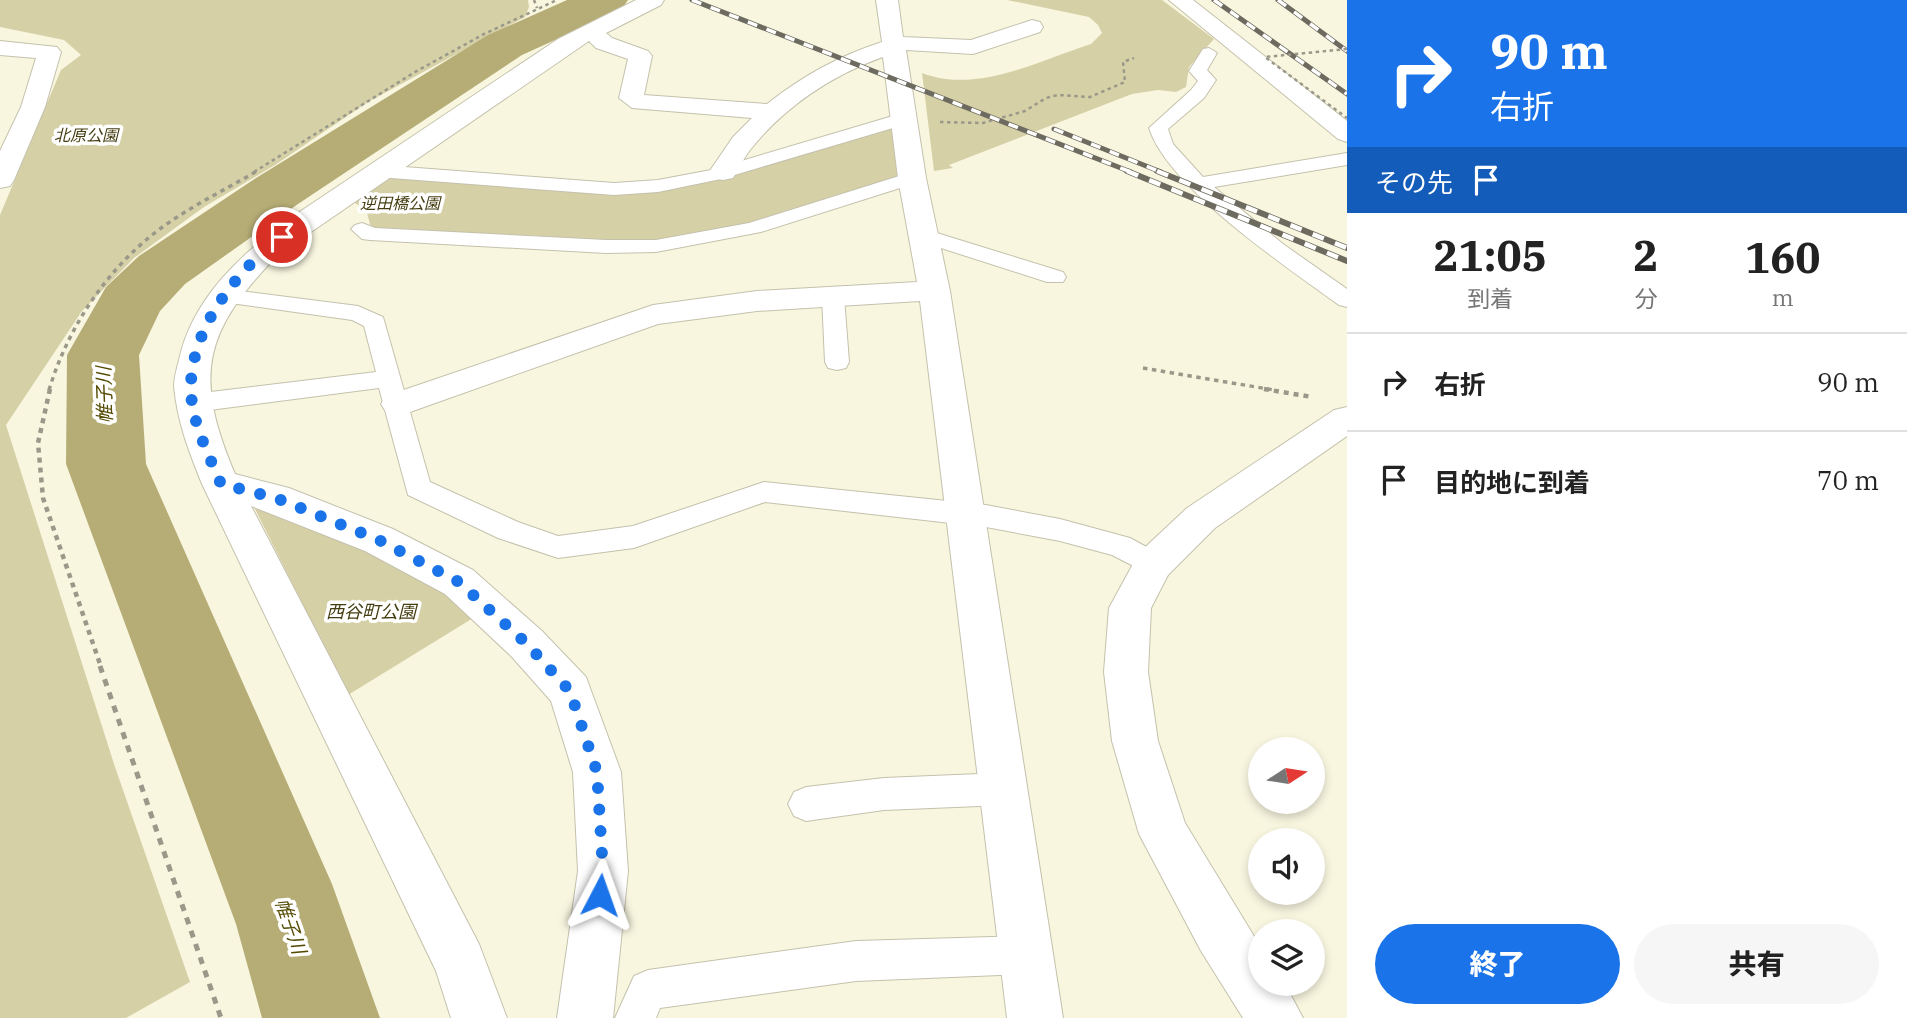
<!DOCTYPE html>
<html lang="ja">
<meta charset="utf-8">
<style>
:root{--surface:#fff;--page:#f6f6f6;--text:#222;--muted:#767676;--line:#e0e0e0;--accent:#1a73e8}
body{margin:0;font-family:"IBM Plex Serif","Noto Sans JP",serif;background:var(--page);color:var(--text);height:100vh;display:flex;flex-direction:column;font-size:26px;white-space:nowrap}
*{box-sizing:border-box;margin:0}
p{font-size:23px;color:var(--muted)}
.icon{flex:none;width:38px;height:38px;fill:none;stroke:currentColor;stroke-width:2;stroke-linecap:round;stroke-linejoin:round}
.map{position:relative;flex:1;overflow:hidden}
.sheet{display:flex;flex-direction:column;background:var(--surface);width:560px}
.sheet>*{flex:none}
.hud{background:#1a73e8;color:#fff;overflow:hidden}
.needle{width:46px;rotate:78deg}
.fabs{position:absolute;left:1248px;top:737px;display:grid;gap:14px}
.fabs a{display:grid;place-items:center;width:77px;height:77px;border-radius:50%;background:var(--surface);box-shadow:0 4px 10px #0003;font-size:35px}
.pin{position:absolute;display:grid;place-items:center;width:60px;height:60px;color:#fff;margin:-30px;border:4px solid #fff;border-radius:50%;box-shadow:0 2px 7px #0007}
.me{position:absolute;width:77px;margin:-38px;rotate:4deg;stroke-linejoin:round;filter:drop-shadow(0 0 5px #0008)}
.turn{display:flex;align-items:center;gap:24px;height:147px;padding:0 28px;font-size:32px}
.turn .icon{width:91px;height:91px;stroke-width:2.5}
.turn b{display:block;font-size:49px;line-height:60px}
.then{display:flex;align-items:center;height:66px;padding:0 28px;background:#0003;gap:14px;font-size:26px}
.eta{display:flex;justify-content:space-evenly;align-items:center;height:119px;text-align:center}
.eta b{font-size:42px;font-weight:800;line-height:49px}
.primary-button{display:flex;gap:14px;margin-top:auto;padding:14px 28px}
.primary-button a{flex:1;height:80px;border-radius:42px;background:var(--accent);color:#fff;font-size:28px;font-weight:800;line-height:80px;text-align:center}
.primary-button a+a{background:var(--page);color:var(--text)}
ul{padding:0;list-style:none}
li{display:flex;align-items:center;gap:21px;height:98px;padding:0 28px;border-top:2px solid var(--line)}
li div{flex:1}
li b{display:block;font-size:26px}
li em{font-style:normal}
main{display:flex;flex:1;min-height:0}
.map>svg:first-child{display:block}
.green{fill:#d6d0a7}
.lines{fill:none;stroke-linecap:round;stroke-linejoin:round}
.river{fill:#b6ad76;fill-rule:evenodd}
.lane-casing{stroke:#c4c1ac;stroke-width:2}
.street-casing{stroke:#c4c1ac;stroke-width:2}
.path-far3{stroke:#9a9889;stroke-width:2.5;stroke-dasharray:3.5 3.5;stroke-linecap:butt}
.path-far2{stroke:#9a9889;stroke-width:3.5;stroke-dasharray:4.5 4.5;stroke-linecap:butt}
.path-far1{stroke:#9a9889;stroke-width:4.5;stroke-dasharray:5 5;stroke-linecap:butt}
.path{stroke:#9a9889;stroke-width:5;stroke-dasharray:7 7;stroke-linecap:butt}
.lane{fill:#fff;fill-rule:evenodd}
.street{fill:#fff;fill-rule:evenodd}
.rail-far1-casing{stroke:#6d6b5f;stroke-width:5}
.rail-casing{stroke:#6d6b5f;stroke-width:6}
.rail-far1{stroke:#fff;stroke-width:3.5;stroke-dasharray:10;stroke-linecap:butt}
.rail{stroke:#fff;stroke-width:4.5;stroke-dasharray:12;stroke-linecap:butt}
.path-bridge{stroke:#9a9889;stroke-width:2.5;stroke-dasharray:3.5 3.5;stroke-linecap:butt}
.route{stroke:#1a73e8;stroke-width:12;stroke-dasharray:0 21.6}
.labels{text-anchor:middle;dominant-baseline:central;stroke-width:7;stroke-linejoin:round;paint-order:stroke}
.far-park-label{font-size:16px;font-style:italic;fill:#453e12;stroke:#fff}
.park-label{font-size:18px;font-style:italic;fill:#453e12;stroke:#fff}
.water-label{font-size:19px;font-style:italic;fill:#544a02;stroke:#fff}
</style>
<main>
<div class="map">
<svg width="1347" height="1018" viewBox="0 0 1347 1018">
<rect width="100%" height="100%" fill="#f9f6e0"/>
<g class="green">
<polygon points="0,0 528,0 529,7 525,17 368,102 275,165 204,207 134,258 82,311 6,425 115,767 190,982 126,1018 0,1018 0,215 61,70 81,55 64,40 0,27"/>
<path d="M1007,0H1162L1214,39L1189,67L1186,87L1176,92L1158,90L1132,94L949,165L953,168L934,171L922,73C977,94 1038,61 1091,44L1102,33L1098,25L1089,17Z"/>
<polygon points="899,124 903,180 787,214 669,241 620,241 525,235 513,238 371,228 366,209 351,201 387,174 533,186 544,190 624,192"/>
<polygon points="252,503 391,556 478,615 348,695"/>
</g>
<g class="lines">
<polygon class="river" points="567,0 628,0 621,10 522,55 298,204 185,284 160,311 139,355 146,464 332,884 380,1018 262,1018 236,924 66,464 67,355 106,287 139,256 256,178 488,35"/>
<defs>
<g id="lane">
<path d="M1209,48L1217,53L1207,70L1216,80L1204,98L1168,129L1173,144L1203,177L1347,153V165L1214,187L1283,244L1347,289V307L1339,305C1287,267 1168,188 1149,128L1191,90L1198,81L1189,71L1203,49Z"/>
<polygon points="903,113 912,119 910,123 721,179 658,192 614,195 378,177 371,175 368,171 371,167 378,165 614,183 658,180 711,170"/>
<polygon points="912,172 919,174 922,178 919,182 761,232 656,252 606,253 370,240 362,239 351,229 355,225 362,223 375,228 606,240 656,240 749,223"/>
<polygon points="924,229 1063,272 1066,277 1063,282 1047,282 916,240 913,235 916,230"/>
<polygon points="224,289 358,306 383,317 430,482 518,522 558,536 633,526 764,482 986,505 1060,519 1130,538 1163,556 1168,564 1163,572 1153,576 1112,555 1060,541 986,527 765,502 634,548 558,558 498,538 408,495 379,388 194,412 185,409 181,403 185,397 194,394 376,372 364,326 352,320 216,301 213,296 216,291"/>
<polygon points="833,290 841,292 844,297 849,362 846,368 837,370 828,368 825,362 822,297 825,292"/>
<polygon points="1003,773 1015,777 1020,789 1015,801 1003,805 884,810 806,821 794,816 788,804 794,792 806,787 884,778"/>
<polygon points="1027,936 1041,941 1046,955 1041,969 1027,974 856,981 660,1008 656,1018 615,1018 634,976 648,970 856,941"/>
</g>
<g id="street">
<path d="M636,0H664L661,5L606,33L612,38L648,51L652,56L644,95L767,104C803,76 838,56 882,42L876,0H898L903,37L971,40L1032,20L1040,22L1043,27L1040,32L973,54L906,50L926,178L950,291L1063,1018H1007L920,301L757,311L658,324L410,412L398,416L386,412L381,404L386,396L653,305L757,291L917,282L898,178L883,57C832,75 784,107 750,150C743,159 739,169 733,178L723,180L713,178L709,172L733,137L752,118L632,108L619,98L628,59L596,48L589,41L279,254C203,331 193,375 235,474L289,488L393,529L473,570L542,631L586,677L621,772L628,871L613,1018H557L578,871L573,772L551,701L512,657L445,594L365,551L251,506L479,944L507,1018H451L436,971L202,484C189,452 177,421 174,386C174,378 177,368 179,360C192,299 241,254 289,219L558,39Z"/>
<polygon points="1169,0 1193,0 1347,121 1347,142 1338,139"/>
<polygon points="0,41 57,47 61,52 45,107 14,180 10,186 0,188 0,151 21,107 36,58 0,55"/>
<polygon points="1347,407 1347,436 1215,528 1168,575 1151,608 1148,672 1158,741 1185,823 1260,946 1260,984 1285,984 1303,1018 1243,1018 1201,951 1139,834 1112,741 1104,672 1109,608 1139,553 1187,508 1334,410"/>
</g>
</defs>
<use href="#lane" class="lane-casing"/>
<use href="#street" class="street-casing"/>
<g class="path-far3">
<polyline points="534,0 537,8"/>
<polyline points="940,122 983,123 1025,111 1046,98 1058,95 1090,97 1125,82 1123,62 1134,58"/>
<polyline points="254,172 415,72 484,34 557,0"/>
</g>
<g class="path-far2">
<polyline points="1143,368 1274,390"/>
<path d="M49,390C67,330 105,271 156,232C187,208 223,191 257,171"/>
</g>
<g class="path-far1">
<polyline points="50,389 38,443 43,498 101,667"/>
<polyline points="1264,389 1312,397"/>
</g>
<polyline class="path" points="100,666 221,1018"/>
<use href="#lane" class="lane"/>
<use href="#street" class="street"/>
<defs>
<g id="rail-far1">
<polyline points="692,0 1131,172"/>
<polyline points="1214,0 1347,94"/>
<polyline points="1278,0 1347,51"/>
<polyline points="1054,129 1161,172"/>
</g>
<g id="rail">
<polyline points="1127,171 1347,261"/>
<polyline points="1157,171 1347,248"/>
</g>
</defs>
<use href="#rail-far1" class="rail-far1-casing"/>
<use href="#rail" class="rail-casing"/>
<use href="#rail-far1" class="rail-far1"/>
<use href="#rail" class="rail"/>
<polyline class="path-bridge" points="1347,49 1265,57 1347,118"/>
</g>
<g class="lines">
<path class="route" d="M282,237C237,270 194,325 191,382C189,418 208,453 221,484L276,498L379,540L459,582L527,644L570,691L597,772L603,871L600,895"/>
</g>
<g class="labels">
<g class="far-park-label">
<text x="86" y="135">北原公園</text>
<text x="400" y="203">逆田橋公園</text>
</g>
<g class="park-label">
<text x="371" y="611">西谷町公園</text>
</g>
<g class="water-label">
<text transform="translate(104 395) rotate(-92)">帷子川</text>
<text transform="translate(291 926) rotate(71)">帷子川</text>
</g>
</g>
</svg>
<div class="fabs">
<a><svg class="needle" viewBox="-14 -14 28 28"><path d="M0-13l5 13h-10z" fill="#e53935"/><path d="M0 13l5-13h-10z" fill="#767676"/></svg></a>
<a><svg class="icon" aria-label="sound" viewBox="0 0 24 24"><path d="M4 9h4l5-4v14l-5-4H4zM17 9q2 3 0 6"/></svg></a>
<a><svg class="icon" aria-label="layers" viewBox="0 0 24 24"><path d="M12 4l9 5-9 5-9-5zM3 14l9 5 9-5"/></svg></a>
</div>
<div class="pin" style="left:282px;top:237px;background:#d93025"><svg class="icon" aria-label="arrive" viewBox="0 0 24 24"><path d="M6 21V4h12l-3 4 3 4H6"/></svg></div>
<svg class="me" style="left:600px;top:895px" viewBox="-20 -20 40 40"><path d="M0-17L14 15 0 8-14 15z" fill="#1a73e8" stroke="#fff" stroke-width="4"/></svg>
</div>
<section class="sheet">
<div class="hud">
<div class="turn"><svg class="icon" aria-label="right" viewBox="0 0 24 24"><path d="M7 20v-9h11M14 6l5 5-5 5"/></svg><div><b>90 m</b>右折</div></div>
<div class="then">その先<svg class="icon" aria-label="arrive" viewBox="0 0 24 24"><path d="M6 21V4h12l-3 4 3 4H6"/></svg></div>
</div>
<div class="eta">
<div><b>21:05</b><p>到着</p></div>
<div><b>2</b><p>分</p></div>
<div><b>160</b><p>m</p></div>
</div>
<ul>
<li><svg class="icon" aria-label="right" viewBox="0 0 24 24"><path d="M7 20v-9h11M14 6l5 5-5 5"/></svg><div><b>右折</b></div><em>90 m</em></li>
<li><svg class="icon" aria-label="arrive" viewBox="0 0 24 24"><path d="M6 21V4h12l-3 4 3 4H6"/></svg><div><b>目的地に到着</b></div><em>70 m</em></li>
</ul>
<div class="primary-button"><a>終了</a><a>共有</a></div>
</section>
</main>
